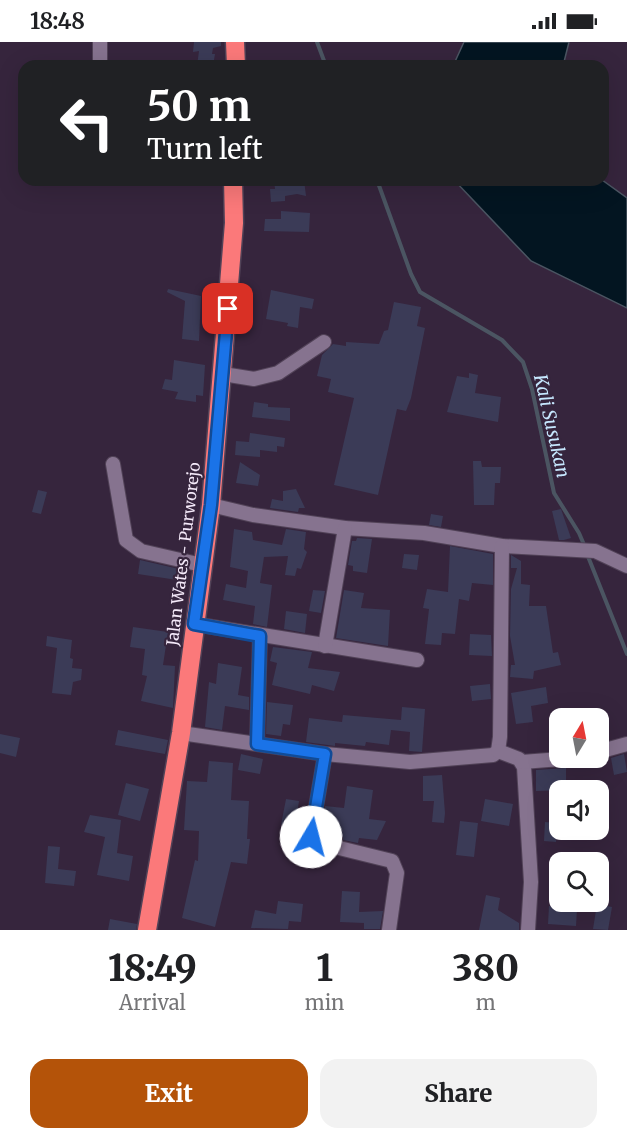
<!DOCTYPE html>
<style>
:root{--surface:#fff;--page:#f2f2f2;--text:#202124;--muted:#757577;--accent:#b45309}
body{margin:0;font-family:Merriweather,serif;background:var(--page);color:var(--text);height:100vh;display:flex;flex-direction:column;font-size:22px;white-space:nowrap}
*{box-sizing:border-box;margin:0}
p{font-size:20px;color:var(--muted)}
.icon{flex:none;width:33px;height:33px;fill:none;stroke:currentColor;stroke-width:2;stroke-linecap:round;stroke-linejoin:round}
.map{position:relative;height:888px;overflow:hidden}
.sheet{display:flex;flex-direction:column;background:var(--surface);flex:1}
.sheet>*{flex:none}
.banner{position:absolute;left:18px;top:18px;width:591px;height:126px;border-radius:18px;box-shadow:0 6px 24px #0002;background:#202124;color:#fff;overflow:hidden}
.needle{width:39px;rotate:10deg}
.fabs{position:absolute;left:549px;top:666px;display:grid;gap:12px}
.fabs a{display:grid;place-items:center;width:60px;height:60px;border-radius:12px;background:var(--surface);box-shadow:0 6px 24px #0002;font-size:30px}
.pin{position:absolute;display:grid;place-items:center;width:51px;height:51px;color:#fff;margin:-26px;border-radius:12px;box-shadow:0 3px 9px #0006}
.me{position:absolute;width:66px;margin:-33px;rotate:8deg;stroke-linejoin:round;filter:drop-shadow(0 0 4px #0008)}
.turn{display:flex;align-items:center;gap:21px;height:126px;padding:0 30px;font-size:27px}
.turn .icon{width:78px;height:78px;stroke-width:2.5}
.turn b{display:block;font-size:42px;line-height:51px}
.eta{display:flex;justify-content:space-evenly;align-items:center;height:102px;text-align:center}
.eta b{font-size:36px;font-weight:800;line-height:42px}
.button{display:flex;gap:12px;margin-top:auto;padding:12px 30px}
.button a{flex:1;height:69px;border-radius:18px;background:var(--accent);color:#fff;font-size:24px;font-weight:800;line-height:69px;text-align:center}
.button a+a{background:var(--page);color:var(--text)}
.status{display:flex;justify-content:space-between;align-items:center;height:42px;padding:0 30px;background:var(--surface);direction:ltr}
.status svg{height:16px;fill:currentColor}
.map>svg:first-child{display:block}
.water{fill:#031521;stroke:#4b5562;stroke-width:1.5}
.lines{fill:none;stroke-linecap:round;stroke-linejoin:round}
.stream{stroke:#4b5562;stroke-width:4}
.building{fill:#3b3b57}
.minor-casing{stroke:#514257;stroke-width:16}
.highway-casing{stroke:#514257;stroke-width:21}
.minor{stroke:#86738f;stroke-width:14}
.highway{stroke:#fb797a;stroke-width:18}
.route-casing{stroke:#114b97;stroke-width:15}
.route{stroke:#1a73e8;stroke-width:10}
.labels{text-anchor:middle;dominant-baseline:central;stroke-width:4.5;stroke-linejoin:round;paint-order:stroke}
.street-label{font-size:16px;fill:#f4e9f9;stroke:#36253d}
.water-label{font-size:18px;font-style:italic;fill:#c6e7fe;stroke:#36253d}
</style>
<div class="status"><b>18:48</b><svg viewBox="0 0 49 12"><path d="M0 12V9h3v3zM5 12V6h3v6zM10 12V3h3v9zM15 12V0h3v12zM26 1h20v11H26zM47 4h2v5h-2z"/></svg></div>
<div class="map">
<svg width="627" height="888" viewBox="0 0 627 888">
<rect width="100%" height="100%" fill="#36253d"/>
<g class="water">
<polygon points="464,0 569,0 563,24 453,24"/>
<polygon points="454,138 602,138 627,156 627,266 531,219"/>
</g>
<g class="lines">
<g class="stream">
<polyline points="317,0 326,24"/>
<polyline points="377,138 411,232 420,250 502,298 523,320 532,347 554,451 579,491 585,505"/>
<polyline points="587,512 627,612"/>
</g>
</g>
<g class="building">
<polygon points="194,0 221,0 221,4 213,6 212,12 215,12 213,24 197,24 199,9 193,10"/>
<polygon points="274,138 304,138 306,154 297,152 285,154 285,159 271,160 270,147 275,147"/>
<polygon points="281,169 310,171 309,190 264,189 265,177 281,177"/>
<polygon points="168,247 201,254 199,299 182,297 185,259 167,250"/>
<polygon points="271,248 314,257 312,267 300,265 298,286 287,284 288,281 266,277"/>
<polygon points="394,260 421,265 417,284 425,286 411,356 406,369 397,367 378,453 334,443 354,356 328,350 331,337 317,334 322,313 333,302 346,304 346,300 379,302 384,289 388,288"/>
<polygon points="174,318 205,323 203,354 196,353 196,360 175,357 178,350 162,347 165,337 172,338"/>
<polygon points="469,331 478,333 475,351 501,355 498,380 447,370 457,334 469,336"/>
<polygon points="254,360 268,362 268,365 290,366 290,379 252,375"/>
<polygon points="250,391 285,396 284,405 277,404 277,410 260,408 260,415 235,413 236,399 249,400"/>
<polygon points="473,419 481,419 482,425 501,425 500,441 495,441 494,463 474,463"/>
<polygon points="240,420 260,433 258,444 236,441"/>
<polygon points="296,447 305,466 299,466 298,470 270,466 272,457 283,459 283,449"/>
<polygon points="38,448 47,450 41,472 32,470"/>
<polygon points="561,467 571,496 564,498 559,498 552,469"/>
<polygon points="431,472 443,474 441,485 429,483"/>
<polygon points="234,487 252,490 253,498 282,503 286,487 306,490 304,507 307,510 301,527 297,526 295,534 285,533 288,514 264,515 260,541 272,543 267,585 253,582 255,564 223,558 226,542 246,546 248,529 230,525"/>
<polygon points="357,496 372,497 367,531 353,529 353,524 348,523 352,499 356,499"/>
<polygon points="450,504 493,512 493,543 472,541 469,559 459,557 455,592 442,591 441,603 425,602 429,567 423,566 427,547 448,550"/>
<polygon points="404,512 419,513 417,528 402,526"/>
<polygon points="511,513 521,519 521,542 530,543 529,564 546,564 553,611 558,610 561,623 534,629 533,637 510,635 511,623 515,623 510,594 511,547 517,526 511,526"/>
<polygon points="140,518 179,527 177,538 138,532"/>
<polygon points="313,548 325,549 321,571 309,569"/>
<polygon points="344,548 364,551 361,566 390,568 388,604 336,596"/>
<polygon points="286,569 307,572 305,591 284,587"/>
<polygon points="133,585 168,590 163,623 175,624 173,666 141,659 147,634 142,633 145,607 130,605"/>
<polygon points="470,592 491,593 492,614 469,613"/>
<polygon points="47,594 72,598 70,616 73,617 72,626 82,627 81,638 73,640 71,653 52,651 57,606 46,604"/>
<polygon points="273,605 312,610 308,626 340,630 334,649 312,643 310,652 272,643 277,621 270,619"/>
<polygon points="218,621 242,625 238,653 249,655 249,668 225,664 222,688 205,685 209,640 216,642"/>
<polygon points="490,642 491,657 472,659 470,644"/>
<polygon points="546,645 548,661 531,664 533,680 516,682 511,651"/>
<polygon points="267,660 293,663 290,683 283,682 281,694 266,692"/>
<polygon points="402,665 425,667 422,710 409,709 410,690 391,688 389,703 366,700 365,704 335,701 335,704 306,700 309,676 342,680 343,673 401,678"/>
<polygon points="118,688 168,698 165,712 115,703"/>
<polygon points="0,692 20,696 16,715 0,711"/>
<polygon points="241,712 263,717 260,732 238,728"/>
<polygon points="624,712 627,730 614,733 611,716"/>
<polygon points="209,719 233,721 231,758 249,759 247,797 250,797 247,822 231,820 215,885 182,876 195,818 198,819 199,789 184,788 187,739 207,740"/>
<polygon points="566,726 566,748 536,749 536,728"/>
<polygon points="442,733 445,771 444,781 432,780 434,759 423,759 423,734"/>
<polygon points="126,741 149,747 140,779 118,773"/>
<polygon points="347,744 373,748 369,777 386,779 377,798 359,796 358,801 343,798 343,795 321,791 325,764 344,766"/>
<polygon points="286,757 299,759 295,785 281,783"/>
<polygon points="485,757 513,762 509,784 481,779"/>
<polygon points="90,773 121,778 117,811 133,814 129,839 97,833 105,795 84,790"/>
<polygon points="460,779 478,781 474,815 456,813"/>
<polygon points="545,780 557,781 556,800 544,799"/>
<polygon points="48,804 60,805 58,827 76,829 74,844 45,841"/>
<polygon points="342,849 360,850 359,870 383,869 380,887 364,887 364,881 340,880"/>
<polygon points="486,853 500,856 498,868 519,881 519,888 479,888"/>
<polygon points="278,859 303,862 301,880 289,879 288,887 251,886 255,868 276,872"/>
<polygon points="597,862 612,865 608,888 593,887"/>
<polygon points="549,864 577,867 576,884 548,882"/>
<polygon points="110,877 137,882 136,888 108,888"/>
</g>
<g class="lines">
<defs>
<g id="minor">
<polyline points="100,0 100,24"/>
<polyline points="223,332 254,337 278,331 324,300"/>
<polyline points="113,422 126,498 141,509 202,523"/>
<polyline points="211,463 253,473 345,486 424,491 502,504 595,509 627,524"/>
<polyline points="194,582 417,618"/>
<polyline points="325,604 345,486"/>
<polyline points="181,691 325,712 410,720 493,713 498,709 500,695 502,504"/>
<polyline points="257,702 260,594"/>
<polyline points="498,709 519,717 524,725 531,840 528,888"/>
<polyline points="598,710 627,702"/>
<polyline points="325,712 311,795 319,801 392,819 397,831 389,888"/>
<polyline points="522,720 574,716"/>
</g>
<g id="highway">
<polyline points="235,0 236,24"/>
<polyline points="147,888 181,691 211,463 234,181 233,138"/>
</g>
</defs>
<use href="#minor" class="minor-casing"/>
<use href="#highway" class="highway-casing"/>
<use href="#minor" class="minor"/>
<use href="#highway" class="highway"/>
</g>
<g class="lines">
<defs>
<polyline id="route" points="228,267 211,463 194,582 260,594 257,702 325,712 311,795"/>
</defs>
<use href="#route" class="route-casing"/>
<use href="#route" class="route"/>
</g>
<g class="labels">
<g class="street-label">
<text transform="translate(183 512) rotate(-83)">Jalan Wates - Purworejo</text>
</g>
<g class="water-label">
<text transform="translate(552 384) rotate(77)">Kali Susukan</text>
</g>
</g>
</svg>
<div class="fabs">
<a><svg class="needle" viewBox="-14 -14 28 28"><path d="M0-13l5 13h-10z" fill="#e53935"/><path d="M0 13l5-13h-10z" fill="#757577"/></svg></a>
<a><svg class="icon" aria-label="sound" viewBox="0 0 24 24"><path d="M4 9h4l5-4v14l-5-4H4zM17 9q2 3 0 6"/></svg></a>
<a><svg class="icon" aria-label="search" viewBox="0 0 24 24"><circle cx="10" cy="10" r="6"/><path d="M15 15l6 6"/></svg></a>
</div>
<div class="pin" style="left:228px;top:267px;background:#d93025"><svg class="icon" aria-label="arrive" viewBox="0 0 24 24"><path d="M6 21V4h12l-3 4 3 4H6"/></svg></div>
<svg class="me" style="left:311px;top:795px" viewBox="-20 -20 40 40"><circle r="19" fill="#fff"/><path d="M0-13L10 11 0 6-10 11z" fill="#1a73e8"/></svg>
<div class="banner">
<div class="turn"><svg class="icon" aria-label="left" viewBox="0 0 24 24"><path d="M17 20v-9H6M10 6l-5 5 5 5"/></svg><div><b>50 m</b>Turn left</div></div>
</div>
</div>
<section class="sheet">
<div class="eta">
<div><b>18:49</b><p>Arrival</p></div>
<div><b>1</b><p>min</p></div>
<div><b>380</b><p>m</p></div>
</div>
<div class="button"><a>Exit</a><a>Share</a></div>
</section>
